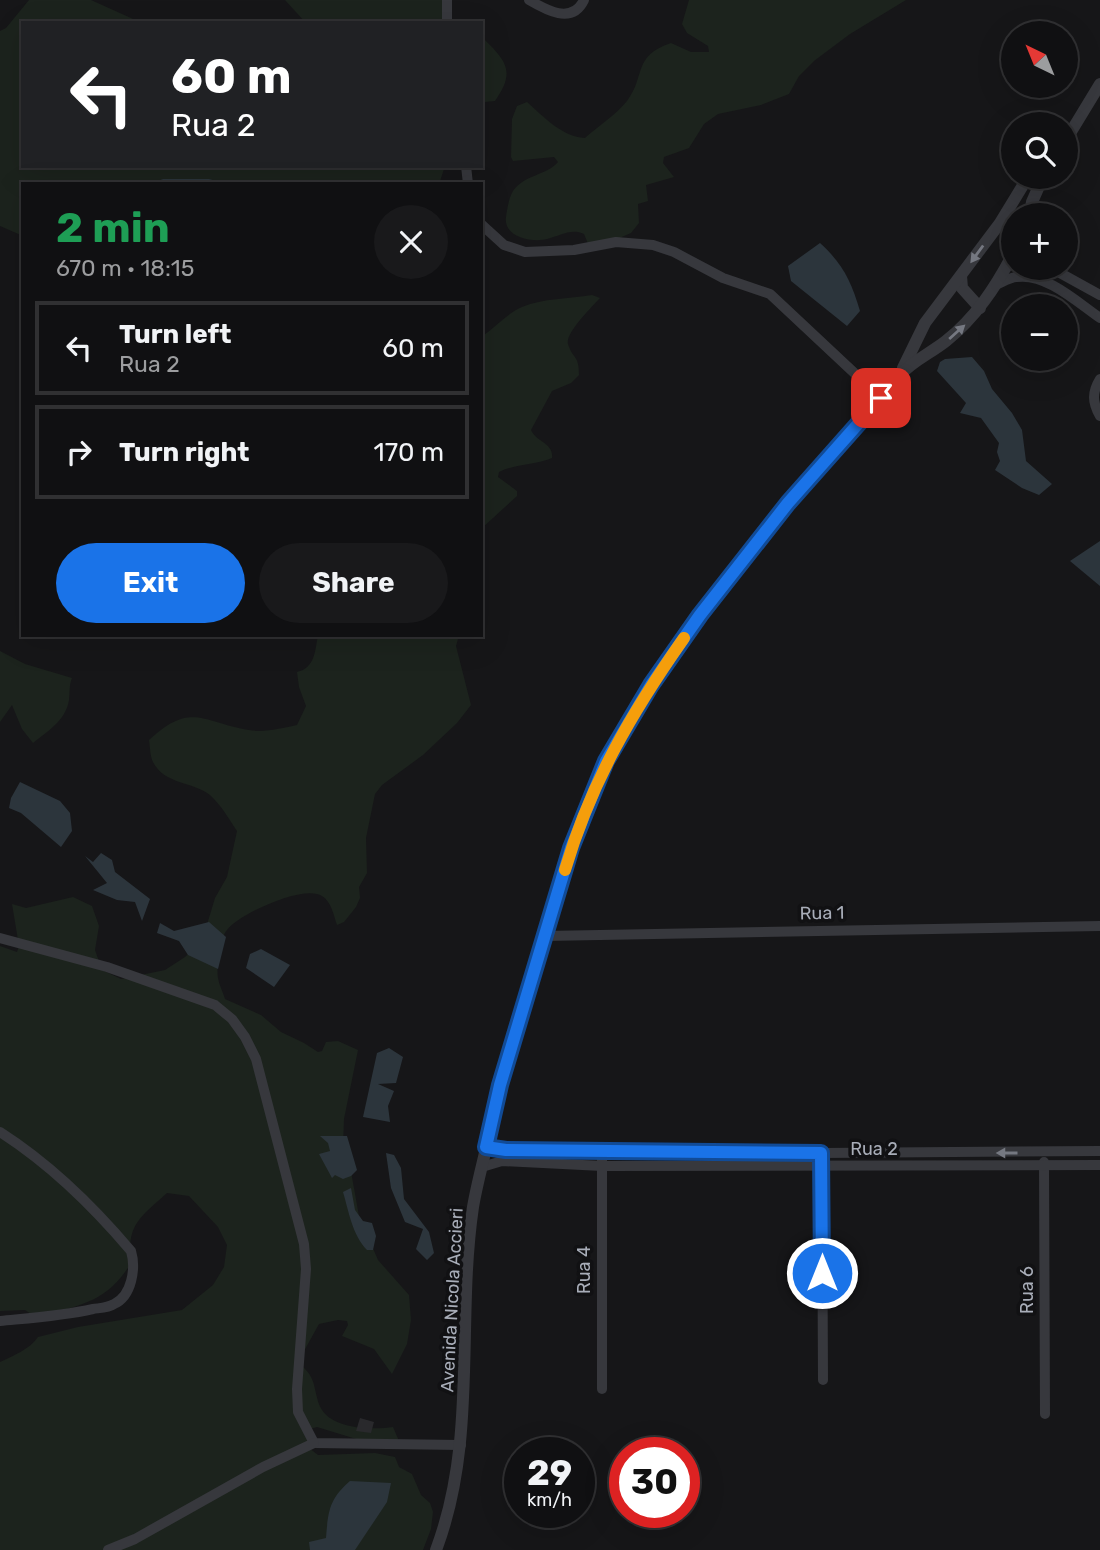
<!DOCTYPE html>
<meta charset="utf-8">
<style>
:root{--surface:#101012;--page:#19191b;--text:#f1f3f6;--muted:#9c9d9f;--line:#303032;--accent:#1a73e8}
body{margin:0;font-family:Rubik,sans-serif;background:var(--page);color:var(--text);height:100vh;display:flex;flex-direction:column;font-size:26px;white-space:nowrap}
*{box-sizing:border-box;margin:0}
p{font-size:23px;color:var(--muted)}
.icon{flex:none;width:38px;height:38px;fill:none;stroke:currentColor;stroke-width:2;stroke-linecap:round;stroke-linejoin:round}
.map{position:relative;flex:1;overflow:hidden}
.side{position:absolute;left:21px;top:182px;width:462px;height:455px;display:flex;flex-direction:column;background:var(--surface);border-radius:0px;box-shadow:0 7px 28px #0002,0 0 0 2px var(--line)}
.side>*{flex:none}
.guide{position:absolute;left:21px;top:21px;width:462px;height:147px;border-radius:0px;box-shadow:0 7px 28px #0002,0 0 0 2px var(--line);background:#202124;color:#fff;overflow:hidden}
.needle{width:46px;rotate:317deg}
.fabs{position:absolute;left:1001px;top:21px;display:grid;gap:14px}
.fabs a{display:grid;place-items:center;width:77px;height:77px;border-radius:50%;background:var(--surface);box-shadow:0 7px 28px #0002,0 0 0 2px var(--line);font-size:35px}
.speed{position:absolute;left:504px;top:1437px;display:flex;gap:14px;font-size:35px;font-weight:700;text-align:center}
.speed>*{display:grid;place-content:center;width:91px;height:91px;border-radius:50%;background:var(--surface);box-shadow:0 7px 28px #0002,0 0 0 2px var(--line);line-height:1}
.speed small{font-size:18px;font-weight:400}
.speed .limit{border:10px solid #d22;background:#fff;color:#111}
.pin{position:absolute;display:grid;place-items:center;width:60px;height:60px;color:#fff;margin:-30px;border-radius:14px;box-shadow:0 4px 10px #0006}
.me{position:absolute;width:77px;margin:-38px;rotate:0deg;stroke-linejoin:round;filter:drop-shadow(0 0 5px #0008)}
.turn{display:flex;align-items:center;gap:24px;height:147px;padding:0 35px;font-size:32px}
.turn .icon{width:91px;height:91px;stroke-width:2.5}
.turn b{display:block;font-size:49px;line-height:60px}
.round{display:grid;place-items:center;flex:none;width:74px;height:74px;border-radius:37px;background:var(--page)}
.headline{display:flex;align-items:center;justify-content:space-between;height:119px;padding:0 35px}
h1{font-size:42px;font-weight:700;line-height:52px;color:#1e9e55}
.action{display:flex;gap:14px;margin-top:auto;padding:14px 35px}
.action a{flex:1;height:80px;border-radius:42px;background:var(--accent);color:#fff;font-size:28px;font-weight:700;line-height:80px;text-align:center}
.action a+a{background:var(--page);color:var(--text)}
ul{padding:0;list-style:none}
li{display:flex;align-items:center;gap:21px;height:94px;margin:0 14px 10px;padding:0 21px;border:4px solid var(--line);border-radius:0px}
li div{flex:1}
li b{display:block;font-size:26px}
li em{font-style:normal}
.map>svg:first-child{display:block}
.green{fill:#1c231d}
.water{fill:#2c353c}
.building{fill:#29292c}
.lines{fill:none;stroke-linecap:round;stroke-linejoin:round}
.minor{stroke:#37383d;stroke-width:10}
.tertiary{stroke:#37383d;stroke-width:12}
.oneway{fill:#757881}
.route-casing{stroke:#114b97;stroke-width:18}
.route{stroke:#1a73e8;stroke-width:12}
.slow{stroke:#f59e0b;stroke-width:12}
.labels{text-anchor:middle;dominant-baseline:central;stroke-width:7;stroke-linejoin:round;paint-order:stroke}
.street-label{font-size:18px;fill:#a8adb8;stroke:#111113}
</style>
<div class="map">
<svg width="1100" height="1550" viewBox="0 0 1100 1550">
<rect width="100%" height="100%" fill="#161618"/>
<g class="green">
<polygon points="29,0 91,0 142,23 23,23 23,166 445,166 439,184 23,184 23,236 0,226 0,31 6,28"/>
<polygon points="285,0 450,0 451,23 306,23"/>
<path d="M689,0H906L850,34L814,61L799,76L789,94L761,105L718,114L704,124L689,148L664,157L663,163L674,177L646,185L648,201L638,204L639,223L631,233L594,249L589,246L584,234C571,228 560,236 547,239C532,243 503,237 506,217C507,210 509,197 513,191C525,174 546,176 558,162L554,157L513,161L511,157L512,119L517,106L527,102C543,116 562,137 585,138C598,126 616,115 627,101C646,76 632,56 671,43L691,52H709L708,46L687,33L682,24Z"/>
<path d="M481,36C505,60 517,70 495,101L485,102L481,99Z"/>
<path d="M592,295L600,298C592,307 565,333 568,344C573,360 579,354 579,375L571,383L552,391L531,430C536,442 554,443 552,458C535,465 515,464 499,472L498,477L517,491V496L481,529V337C495,328 506,314 522,307C543,298 569,299 592,295Z"/>
<path d="M318,635H459L456,646L471,705L457,723L423,755L382,785L375,794L366,838L367,873L359,887L360,898L356,907L344,922L337,925C334,916 331,901 322,896C304,884 239,914 227,930C220,937 216,968 218,978C219,985 223,992 225,999L261,1015L281,1032L304,1043L318,1052L322,1051L326,1042L338,1041L358,1050L344,1119L343,1147L350,1166L359,1216L378,1260L409,1295L411,1320L407,1344L392,1374L374,1349L342,1336L348,1325L347,1321L338,1320L319,1324L298,1362C303,1367 309,1372 312,1379C316,1388 316,1401 322,1410C334,1429 373,1430 393,1427L399,1441L366,1442L317,1427L310,1429L309,1448L318,1455L375,1453L395,1457L399,1467L412,1474L421,1495L430,1503L433,1512L431,1529L423,1550H0V1362C13,1356 30,1349 38,1337L78,1327L182,1310L213,1285L224,1267L227,1245L218,1227L189,1196L167,1193C141,1217 126,1224 131,1263C106,1304 80,1304 37,1318L25,1310L0,1311V946L17,952L19,946L12,904L26,908L73,897L92,906L99,926L95,950L102,970L121,979L165,970L185,957L202,941L215,898L227,877L237,831C229,819 221,805 210,795C192,781 165,785 153,762C150,756 150,746 149,740C191,701 202,722 249,730C264,733 282,728 297,725L306,706L299,687L297,672C315,668 315,651 318,635Z"/>
<path d="M0,651L25,664L72,678C69,685 70,692 69,700C66,720 48,731 33,743L22,729L12,705L0,722Z"/>
</g>
<g class="water">
<polygon points="163,179 209,179 227,184 150,184"/>
<path d="M820,243C843,264 851,281 860,311L847,326L791,281L788,266Z"/>
<polygon points="972,357 984,371 992,389 1012,413 1022,430 1026,461 1052,484 1039,495 1022,488 995,470 1000,461 997,452 999,443 981,418 960,413 966,403 937,371 940,362 945,359"/>
<polygon points="1100,541 1100,586 1070,561"/>
<polygon points="20,782 60,801 70,813 72,831 61,847 21,813 9,808 11,798"/>
<polygon points="101,853 112,860 115,872 150,899 142,921 135,902 117,900 93,890 107,883 85,856 93,862"/>
<polygon points="209,922 226,937 218,969 188,955 179,941 157,933 160,923 174,931"/>
<polygon points="261,949 290,965 274,987 246,968 250,954"/>
<polygon points="389,1048 403,1057 396,1083 378,1084 394,1091 388,1106 390,1122 363,1117 377,1053"/>
<polygon points="320,1136 347,1136 357,1170 351,1176 343,1179 335,1175 332,1178 319,1154 330,1151 328,1143"/>
<polygon points="386,1153 394,1155 401,1168 404,1199 429,1232 434,1253 427,1260 416,1249 423,1229 405,1222 391,1188"/>
<path d="M351,1188L355,1210L363,1221L372,1223L376,1236L373,1250H367C352,1234 349,1212 343,1192Z"/>
<path d="M350,1481L391,1483L387,1502L355,1550H310L309,1542L326,1538C328,1512 329,1499 350,1481Z"/>
</g>
<polygon class="building" points="360,1418 374,1422 371,1433 356,1431"/>
<g class="lines">
<g class="minor">
<path d="M529,0C546,10 572,25 584,0"/>
<polyline points="447,23 447,0"/>
<polyline points="466,166 468,184"/>
<polyline points="481,224 504,245 525,252 574,250 616,242 653,245 674,252 723,278 770,294 881,398"/>
<polyline points="1051,268 1100,295"/>
<path d="M996,285C1003,282 1010,277 1017,277C1046,273 1077,302 1100,318"/>
<path d="M1100,379C1092,392 1092,402 1100,416"/>
<polyline points="545,936 1100,926"/>
<polyline points="0,938 107,967 215,1005 232,1019 245,1037 256,1059 304,1244 306,1269 297,1389 298,1412 314,1443 461,1445"/>
<path d="M0,1132C50,1164 93,1206 131,1251C136,1268 132,1296 114,1304C108,1308 99,1308 93,1309C62,1316 31,1318 0,1321"/>
<polyline points="486,1147 506,1150 822,1153 1100,1151"/>
<polyline points="822,1162 823,1380"/>
<polyline points="1044,1162 1045,1414"/>
<polyline points="482,1167 502,1161 602,1166 1100,1165"/>
<polyline points="602,1389 602,1151"/>
<polyline points="108,1550 135,1539 263,1467 314,1443"/>
</g>
<g class="tertiary">
<polyline points="1066,140 1100,84"/>
<polyline points="1030,215 1032,202 1043,177"/>
<polyline points="961,276 962,288 980,308"/>
<polyline points="903,368 925,323 1000,223 1028,177"/>
<path d="M436,1550C478,1439 456,1322 473,1207C477,1183 484,1159 489,1135C505,1068 524,1002 545,937C564,878 580,819 606,763C624,723 650,686 676,650C743,554 822,465 899,376C912,361 931,353 946,341C976,317 995,288 1013,254"/>
</g>
</g>
<defs><path id="oneway-solid" d="M-6-.8H1V-3.2L6.5 0L1 3.2V.8H-6Z" transform="scale(1.75)"/></defs>
<g class="oneway">
<use href="#oneway-solid" transform="translate(977 254) rotate(126)"/>
<use href="#oneway-solid" transform="translate(957 332) rotate(-42)"/>
<use href="#oneway-solid" transform="translate(1007 1153) rotate(180)"/>
</g>
<g class="lines">
<defs>
<polyline id="route" points="822,1273 821,1153 506,1150 486,1147 500,1085 571,848 606,761 651,685 700,615 788,503 881,398"/>
</defs>
<use href="#route" class="route-casing"/>
<use href="#route" class="route"/>
<path class="slow" d="M565,870C591,782 632,712 684,638"/>
</g>
<g class="labels">
<g class="street-label">
<text transform="translate(822 913) rotate(-1)">Rua 1</text>
<text x="874" y="1149">Rua 2</text>
<text transform="translate(584 1270) rotate(-90)">Rua 4</text>
<text transform="translate(1027 1290) rotate(-90)">Rua 6</text>
<text transform="translate(452 1300) rotate(-87)">Avenida Nicola Accieri</text>
</g>
</g>
</svg>
<div class="fabs">
<a><svg class="needle" viewBox="-14 -14 28 28"><path d="M0-13l5 13h-10z" fill="#e53935"/><path d="M0 13l5-13h-10z" fill="#9c9d9f"/></svg></a>
<a><svg class="icon" aria-label="search" viewBox="0 0 24 24"><circle cx="10" cy="10" r="6"/><path d="M15 15l6 6"/></svg></a>
<a>+</a>
<a>−</a>
</div>
<div class="speed"><div>29<small>km/h</small></div><div class="limit">30</div></div>
<div class="pin" style="left:881px;top:398px;background:#d93025"><svg class="icon" aria-label="arrive" viewBox="0 0 24 24"><path d="M6 21V4h12l-3 4 3 4H6"/></svg></div>
<svg class="me" style="left:822px;top:1273px" viewBox="-20 -20 40 40"><circle r="17" fill="#1a73e8" stroke="#fff" stroke-width="3"/><path d="M0-11L8 9 0 5-8 9z" fill="#fff"/></svg>
<div class="guide">
<div class="turn"><svg class="icon" aria-label="left" viewBox="0 0 24 24"><path d="M17 20v-9H6M10 6l-5 5 5 5"/></svg><div><b>60 m</b>Rua 2</div></div>
</div>
<section class="side">
<div class="headline"><div><h1>2 min</h1><p>670 m · 18:15</p></div><a class="round"><svg class="icon" aria-label="close" viewBox="0 0 24 24"><path d="M6 6l12 12M18 6L6 18"/></svg></a></div>
<ul>
<li><svg class="icon" aria-label="left" viewBox="0 0 24 24"><path d="M17 20v-9H6M10 6l-5 5 5 5"/></svg><div><b>Turn left</b><p>Rua 2</p></div><em>60 m</em></li>
<li><svg class="icon" aria-label="right" viewBox="0 0 24 24"><path d="M7 20v-9h11M14 6l5 5-5 5"/></svg><div><b>Turn right</b></div><em>170 m</em></li>
</ul>
<div class="action"><a>Exit</a><a>Share</a></div>
</section>
</div>
